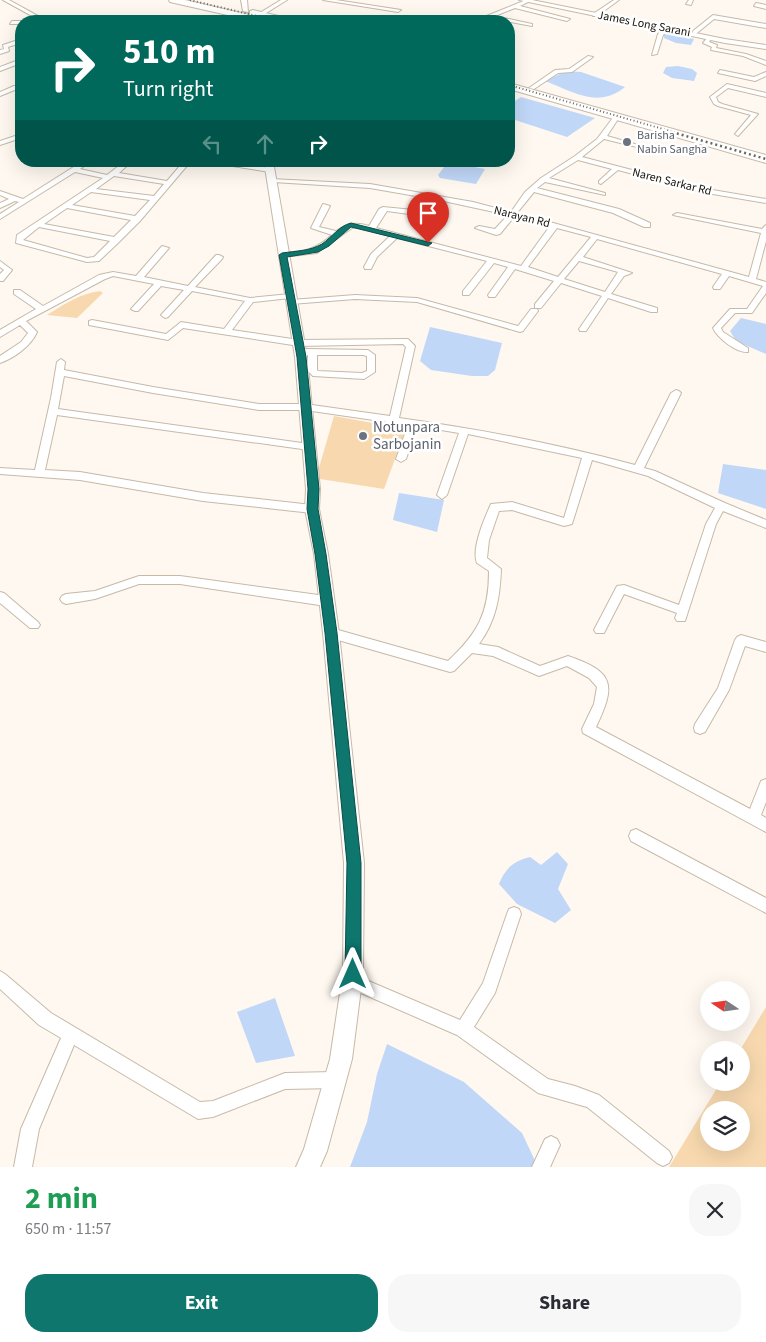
<!DOCTYPE html>
<meta charset="utf-8">
<style>
:root{--surface:#fff;--page:#f7f7f7;--text:#2b2b33;--muted:#7c7c81;--accent:#0f766e}
body{margin:0;font-family:"Source Sans 3",sans-serif;background:var(--page);color:var(--text);height:100vh;display:flex;flex-direction:column;font-size:19px;white-space:nowrap}
*{box-sizing:border-box;margin:0}
p{font-size:16px;color:var(--muted)}
.icon{flex:none;width:28px;height:28px;fill:none;stroke:currentColor;stroke-width:2;stroke-linecap:round;stroke-linejoin:round}
.map{position:relative;height:1167px;overflow:hidden}
.sheet{display:flex;flex-direction:column;background:var(--surface);flex:1}
.sheet>*{flex:none}
.guide{position:absolute;left:15px;top:15px;width:500px;height:152px;border-radius:20px;box-shadow:0 5px 20px #0002;background:#00695c;color:#fff;overflow:hidden}
.needle{width:32px;rotate:283deg}
.buttons{position:absolute;left:700px;top:981px;display:grid;gap:10px}
.buttons a{display:grid;place-items:center;width:50px;height:50px;border-radius:50%;background:var(--surface);box-shadow:0 5px 20px #0002;font-size:25px}
.pin{position:absolute;display:grid;place-items:center;width:42px;height:42px;color:#fff;margin:-51px -21px;border-radius:50% 50% 50% 0;rotate:-45deg;box-shadow:0 0 5px #0007}
.pin .icon{rotate:45deg}
.me{position:absolute;width:55px;margin:-28px;rotate:0deg;stroke-linejoin:round;filter:drop-shadow(0 0 4px #0008)}
.turn{display:flex;align-items:center;gap:18px;height:105px;padding:0 25px;font-size:22px}
.turn .icon{width:65px;height:65px;stroke-width:2.5}
.turn b{display:block;font-size:35px;line-height:42px}
.lanes{display:flex;align-items:center;height:48px;padding:0 25px;background:#0003;justify-content:center;gap:25px;direction:ltr}
.lanes .off{opacity:.35}
.round{display:grid;place-items:center;flex:none;width:52px;height:52px;border-radius:20px;background:var(--page)}
.headline{display:flex;align-items:center;justify-content:space-between;height:85px;padding:0 25px}
h1{font-size:30px;font-weight:700;line-height:38px;color:#1e9e55}
.button{display:flex;gap:10px;margin-top:auto;padding:10px 25px}
.button a{flex:1;height:58px;border-radius:20px;background:var(--accent);color:#fff;font-size:20px;font-weight:700;line-height:58px;text-align:center}
.button a+a{background:var(--page);color:var(--text)}
.map>svg:first-child{display:block}
.green{fill:#f8d9af;fill-rule:evenodd}
.water{fill:#c0d7f7}
.lines{fill:none;stroke-linecap:round;stroke-linejoin:round}
.street-casing{stroke:#c7b9a7;stroke-width:2}
.secondary-casing{stroke:#c7b9a7;stroke-width:2}
.highway-casing{stroke:#c7b9a7;stroke-width:2}
.street{fill:#fff;fill-rule:evenodd}
.secondary{fill:#fff;fill-rule:evenodd}
.highway{fill:#fff;fill-rule:evenodd}
.rail-far1{stroke:#6c6760;stroke-width:2;stroke-dasharray:1 2.5;stroke-linecap:butt}
.rail{stroke:#6c6760;stroke-width:2.5;stroke-dasharray:2 3;stroke-linecap:butt}
.route{fill:#0f766e;stroke:#0a4d48}
.worship-dot{fill:#6b7280;stroke:#fff;stroke-width:2}
.labels{text-anchor:middle;dominant-baseline:central;stroke-width:5;stroke-linejoin:round;paint-order:stroke}
.far-street-label{font-size:12px;fill:#141009;stroke:#fff}
.far-worship-label{font-size:12px;fill:#5b616d;stroke:#fff;text-anchor:start}
.worship-label{font-size:15px;fill:#5b616d;stroke:#fff;text-anchor:start}
</style>
<div class="map">
<svg width="766" height="1167" viewBox="0 0 766 1167">
<rect width="100%" height="100%" fill="#fef8f1"/>
<g class="green">
<path d="M100,291L103,293L77,318L47,315C63,305 81,293 100,291Z"/>
<polygon points="334,416 406,429 384,489 320,479 318,471"/>
<path d="M766,1007V1167H669L720,1083L741,1082V1050H740ZM709,1110H741V1142H709Z"/>
</g>
<g class="water">
<polygon points="667,33 694,39 691,45 676,43 664,38 664,35"/>
<polygon points="678,66 692,69 697,73 694,81 672,78 663,73 666,67"/>
<path d="M566,71L581,72L625,87C598,109 574,92 545,81Z"/>
<polygon points="521,97 595,118 567,137 509,118 509,105"/>
<polygon points="448,162 485,169 476,184 440,178 438,175"/>
<polygon points="741,318 766,324 766,354 736,341 730,331"/>
<polygon points="430,327 502,343 495,370 488,376 472,376 431,370 420,361"/>
<polygon points="723,464 766,470 766,509 718,493"/>
<polygon points="399,493 444,500 437,532 393,520"/>
<path d="M557,852L568,864L558,889L571,910L555,923L517,904L499,884C505,868 514,861 530,857L541,865Z"/>
<polygon points="275,998 295,1056 256,1063 237,1012"/>
<polygon points="387,1044 464,1082 522,1133 538,1167 350,1167 367,1122 377,1074"/>
</g>
<g class="lines">
<defs>
<g id="street">
<polygon points="3,0 9,0 47,21 41,21"/>
<polygon points="281,0 287,0 263,15 258,14"/>
<polygon points="323,0 336,0 401,10 398,12"/>
<polygon points="526,0 532,0 520,6 570,19 567,21 515,8 495,16 532,24 532,26 490,18 481,21 474,21"/>
<polygon points="614,0 619,0 597,16 593,16 593,14"/>
<polygon points="689,0 693,0 691,5 686,4"/>
<polygon points="756,3 766,5 766,9 754,6"/>
<polygon points="713,15 766,24 766,28 714,19 697,33 693,33 693,31"/>
<polygon points="12,21 23,21 21,24 10,24"/>
<polygon points="664,28 669,29 663,35 657,54 652,55 658,34"/>
<polygon points="708,37 712,37 709,42 717,45 716,48 746,54 766,61 766,65 743,56 711,50 712,47 703,43"/>
<polygon points="21,39 21,43 8,47 9,51 0,54 0,50 4,49 3,45"/>
<polygon points="588,56 593,57 572,72 558,73 534,89 529,88 555,70 569,69"/>
<polygon points="21,59 21,63 0,71 0,67"/>
<polygon points="720,70 754,77 766,72 766,76 755,81 718,73"/>
<polygon points="727,84 766,93 766,97 728,88 716,97 718,102 722,104 758,114 738,136 735,134 751,115 718,106 714,104 710,97"/>
<polygon points="14,86 21,86 21,90 17,89 0,96 0,92"/>
<path d="M615,115L620,116L607,136L645,147V149L604,139L582,157L701,188L766,199V203L701,192L618,170L601,184L599,183V181L612,169L578,160L549,178L605,193V195L545,182L537,188L619,209L650,223V227H644L613,213L534,192L517,213L749,277L761,233L673,215L677,213L762,229L766,225V241L756,279L766,282V293L752,313H735L721,328L723,332L748,348V352C737,353 717,338 713,328L730,309H747L763,286L729,276L720,289H714L713,287L722,274L597,239L583,257L632,273L624,276L611,294L657,308V312H651L608,298L586,331H580L579,329L602,296L561,283L541,308H535V304L554,281L515,269L495,297H489L488,295L508,267L494,263L469,295H463V291L487,261L397,238L377,257L371,269H365L364,267L371,254L390,236L357,227L352,228L317,253L283,257L279,255L283,253C305,251 315,250 332,235L311,228L323,204L330,206L319,227L336,231C348,223 356,222 369,226L379,209L383,207L424,211L433,199L370,188L273,182L270,180L271,179L370,184L473,202L511,212L525,192L541,178L575,156L597,139ZM439,200L508,215L495,229L479,226L475,228L496,235L500,234L514,217L550,226L521,266L376,228L387,211L424,216L430,215ZM557,228L591,237L558,277L528,267ZM579,261L618,272L605,292L564,279Z"/>
<polygon points="21,134 21,138 0,145 0,141"/>
<path d="M83,161H91L80,169L107,175L125,161H132L119,173L167,181L184,161H191L140,221L119,242L99,261L87,262L16,243L17,235L103,178L75,172L0,219V214L19,202L15,201L0,208V203L9,199L0,195V191L23,199ZM114,176L164,184L154,196L96,189ZM91,192L150,200L135,216L72,205ZM67,208L131,220L114,237L44,224ZM39,227L110,241L94,257L87,258L23,240Z"/>
<polygon points="201,161 221,161 270,168 273,170 270,172"/>
<path d="M162,246L169,248L144,277L188,286L216,255H219L223,257L222,259L195,287L250,298L290,294L294,296L290,298L253,302L232,330L299,340L408,339L415,346L399,418C479,429 557,444 635,465L671,393L676,390L679,391L681,393L644,468L655,471L725,503L766,520V528L723,511L716,524L685,621H677L675,618L677,613L624,594L604,633H596L594,630L617,586L624,585L679,605L706,524L715,508L648,476L592,460L572,524L564,526L512,510L499,511L489,540L487,558L501,569C500,597 496,621 479,644L498,647L540,666L568,656C615,672 616,685 596,727L750,809L761,781L766,779V802L761,815L766,818V832L583,733L582,729L594,704L597,687L589,678L567,666L539,676L493,656L472,653L454,671L450,672L331,638L327,636L325,633L327,630L331,628L448,661C478,633 489,613 489,571L477,563C471,549 485,517 491,504L512,502L564,518L582,458L468,434L447,495L442,499L437,495L459,433L417,426L406,459L401,462L396,459L408,425L305,410H259L153,393L64,376L58,409L309,444L314,447L309,450L57,415L45,470L80,472L203,493L312,505L317,509L312,513L203,501L80,480L0,474V468L35,470L51,398L57,362L61,359L65,362L64,370L153,387L259,404H305L390,416L406,347L403,344L299,346L183,328L168,340L89,325V321L92,320L166,334L181,322L224,329L245,301L192,291L168,317L165,318L161,315L184,290L161,286L138,311H135L131,309L154,284L113,276L105,279L26,321L37,332C31,346 14,358 0,363V356L21,342L28,333L20,325L0,337V330L36,309L14,294V290H20L43,306L99,275L113,272L136,276Z"/>
<polygon points="0,261 12,270 3,281 0,281 0,274 4,270 0,267"/>
<polygon points="355,295 417,298 518,326 531,309 537,309 538,311 523,331 520,332 417,302 355,299 291,304 287,302 291,300"/>
<path d="M307,349L368,350L375,355V372L364,379L313,376L308,371V355L301,356L297,353ZM317,355H363L367,356V371L362,373L318,371L317,370Z"/>
<polygon points="139,576 180,576 326,596 330,598 332,601 330,604 326,606 180,584 139,584 95,599 66,604 62,602 60,599 62,596 66,594 95,591"/>
<polygon points="0,592 4,593 38,622 40,625 38,628 30,628 0,603"/>
<polygon points="741,635 766,642 766,652 745,646 729,690 705,732 700,734 695,732 694,728 695,724 718,688 735,640 737,637"/>
<polygon points="636,829 766,898 766,913 631,841 629,836 631,831"/>
<polygon points="514,907 519,909 521,914 495,993 474,1027 548,1079 575,1086 599,1095 669,1151 672,1157 669,1163 663,1166 657,1163 587,1107 538,1093 457,1035 347,987 344,982 347,977 352,974 460,1020 483,983 507,914 509,909"/>
<polygon points="0,971 5,974 51,1013 200,1102 213,1101 285,1073 335,1072 341,1074 343,1080 341,1086 335,1088 285,1089 213,1117 198,1119 74,1045 39,1129 32,1167 14,1167 21,1129 61,1038 39,1025 0,989"/>
<polygon points="551,1136 557,1139 560,1145 550,1167 532,1167 545,1139"/>
</g>
<g id="secondary">
<polygon points="241,0 247,0 248,12 243,11"/>
<polygon points="519,0 532,0 725,39 766,45 766,49 725,43"/>
<polygon points="264,161 273,161 307,357 320,489 319,509 328,554 339,633 364,863 363,973 352,1059 327,1151 320,1167 296,1167 304,1149 330,1059 343,973 344,863 323,633 314,554 305,509 306,489 295,357"/>
</g>
<g id="highway">
<polygon points="169,0 185,0 250,15 250,11 253,10 291,19 293,21 268,19 269,21 254,21 170,2"/>
<polygon points="509,83 766,155 766,163 509,89"/>
</g>
</defs>
<use href="#street" class="street-casing"/>
<use href="#secondary" class="secondary-casing"/>
<use href="#highway" class="highway-casing"/>
<use href="#street" class="street"/>
<use href="#secondary" class="secondary"/>
<use href="#highway" class="highway"/>
<g class="rail-far1">
<polyline points="190,0 278,21"/>
<polyline points="509,85 677,133"/>
</g>
<polyline class="rail" points="672,132 766,159"/>
</g>
<path class="route" d="M351,223L432,243L428,246L351,227L329,246L318,252L287,257L306,357L319,489L318,509L326,554L337,633L361,863V974L359,979L353,981L348,979L345,974L347,863L325,633L315,554L307,509L308,489L297,357L279,255L282,253C296,251 310,251 322,244C332,237 339,226 351,223Z"/>
<g class="worship-dot">
<circle cx="627" cy="142" r="5"/>
<circle cx="363" cy="436" r="5"/>
</g>
<g class="labels">
<g class="far-street-label">
<text transform="translate(644 24) rotate(11)">James Long Sarani</text>
<text transform="translate(672 182) rotate(14)">Naren Sarkar Rd</text>
<text transform="translate(522 217) rotate(14)">Narayan Rd</text>
</g>
<g class="far-worship-label">
<text x="637" y="135">Barisha<tspan x="637" dy="14">Nabin Sangha</tspan></text>
</g>
<g class="worship-label">
<text x="373" y="427">Notunpara<tspan x="373" dy="17">Sarbojanin</tspan></text>
</g>
</g>
</svg>
<div class="buttons">
<a><svg class="needle" viewBox="-14 -14 28 28"><path d="M0-13l5 13h-10z" fill="#e53935"/><path d="M0 13l5-13h-10z" fill="#7c7c81"/></svg></a>
<a><svg class="icon" aria-label="sound" viewBox="0 0 24 24"><path d="M4 9h4l5-4v14l-5-4H4zM17 9q2 3 0 6"/></svg></a>
<a><svg class="icon" aria-label="layers" viewBox="0 0 24 24"><path d="M12 4l9 5-9 5-9-5zM3 14l9 5 9-5"/></svg></a>
</div>
<div class="pin" style="left:428px;top:243px;background:#d93025"><svg class="icon" aria-label="arrive" viewBox="0 0 24 24"><path d="M6 21V4h12l-3 4 3 4H6"/></svg></div>
<svg class="me" style="left:353px;top:974px" viewBox="-20 -20 40 40"><path d="M0-17L14 15 0 8-14 15z" fill="#0f766e" stroke="#fff" stroke-width="4"/></svg>
<div class="guide">
<div class="turn"><svg class="icon" aria-label="right" viewBox="0 0 24 24"><path d="M7 20v-9h11M14 6l5 5-5 5"/></svg><div><b>510 m</b>Turn right</div></div>
<div class="lanes"><svg class="icon off" aria-label="left" viewBox="0 0 24 24"><path d="M17 20v-9H6M10 6l-5 5 5 5"/></svg><svg class="icon off" aria-label="ahead" viewBox="0 0 24 24"><path d="M12 20V5M6 11l6-6 6 6"/></svg><svg class="icon" aria-label="right" viewBox="0 0 24 24"><path d="M7 20v-9h11M14 6l5 5-5 5"/></svg></div>
</div>
</div>
<section class="sheet">
<div class="headline"><div><h1>2 min</h1><p>650 m · 11:57</p></div><a class="round"><svg class="icon" aria-label="close" viewBox="0 0 24 24"><path d="M6 6l12 12M18 6L6 18"/></svg></a></div>
<div class="button"><a>Exit</a><a>Share</a></div>
</section>
